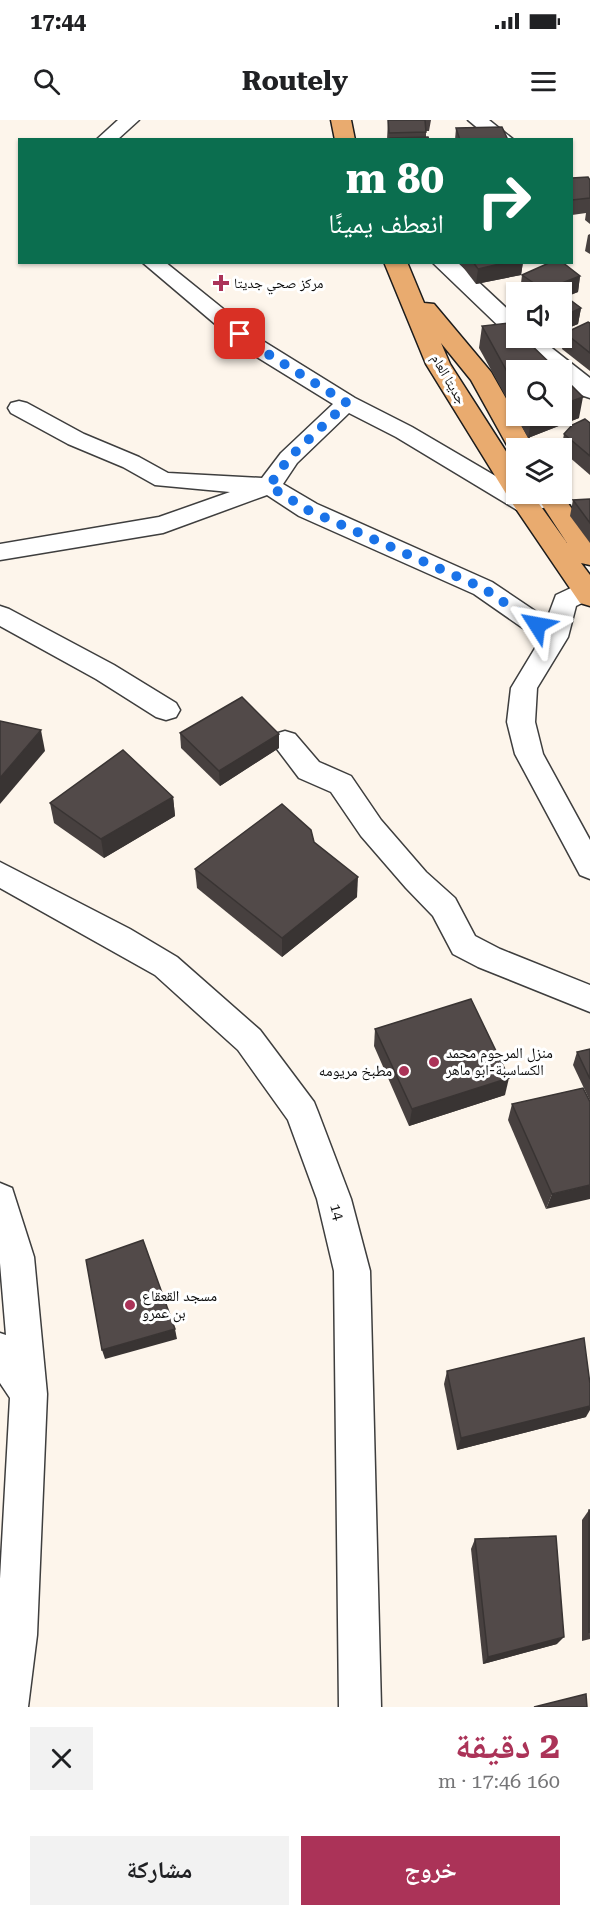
<!DOCTYPE html>
<html lang="ar">
<meta charset="utf-8">
<style>
:root{--surface:#fff;--page:#f2f2f2;--text:#202124;--muted:#757577;--accent:#ab3358}
body{margin:0;font-family:"Roboto Serif","Noto Naskh Arabic",serif;background:var(--page);color:var(--text);direction:rtl;height:100vh;display:flex;flex-direction:column;font-size:22px;white-space:nowrap}
*{box-sizing:border-box;margin:0}
p{font-size:20px;color:var(--muted)}
.icon{flex:none;width:33px;height:33px;fill:none;stroke:currentColor;stroke-width:2;stroke-linecap:round;stroke-linejoin:round}
.map{position:relative;height:1587px;overflow:hidden;direction:ltr}
.details{display:flex;flex-direction:column;background:var(--surface);flex:1}
.details>*{flex:none}
.hud{position:absolute;left:18px;top:18px;width:555px;height:126px;border-radius:0px;box-shadow:0 2px 4px #0004;direction:rtl;background:#0b6e4f;color:#fff;overflow:hidden}
.controls{position:absolute;left:506px;top:162px;display:grid;gap:12px}
.controls a{display:grid;place-items:center;width:66px;height:66px;border-radius:0px;background:var(--surface);box-shadow:0 2px 4px #0004;font-size:30px}
.pin{position:absolute;display:grid;place-items:center;width:51px;height:51px;color:#fff;margin:-26px;border-radius:12px;box-shadow:0 3px 9px #0006}
.me{position:absolute;width:66px;margin:-33px;rotate:304deg;stroke-linejoin:round;filter:drop-shadow(0 0 4px #0008)}
.turn{display:flex;align-items:center;gap:21px;height:126px;padding:0 30px;font-size:27px}
.turn .icon{width:78px;height:78px;stroke-width:2.5}
.turn b{display:block;font-size:42px;line-height:51px}
.round{display:grid;place-items:center;flex:none;width:63px;height:63px;border-radius:0px;background:var(--page)}
.overview{display:flex;align-items:center;justify-content:space-between;height:102px;padding:0 30px}
h1{font-size:36px;font-weight:700;line-height:45px;color:var(--accent)}
.button{display:flex;gap:12px;margin-top:auto;padding:12px 30px}
.button a{flex:1;height:69px;border-radius:0px;background:var(--accent);color:#fff;font-size:24px;font-weight:700;line-height:69px;text-align:center}
.button a+a{background:var(--page);color:var(--text)}
.status{display:flex;justify-content:space-between;align-items:center;height:42px;padding:0 30px;background:var(--surface);direction:ltr}
.status svg{height:16px;fill:currentColor}
header{display:flex;justify-content:space-between;align-items:center;height:78px;padding:0 30px;background:var(--surface);font-size:27px;font-weight:700}
.map>svg:first-child{display:block}
.lines{fill:none;stroke-linecap:round;stroke-linejoin:round}
.minor-casing{stroke:#3e3e3e;stroke-width:3}
.tertiary-casing{stroke:#3e3e3e;stroke-width:3}
.primary-casing{stroke:#1c1c1c;stroke-width:3}
.minor{fill:#fff;fill-rule:evenodd}
.tertiary{fill:#fff;fill-rule:evenodd}
.primary{fill:#e9ab6f;fill-rule:evenodd}
.wall{fill:#47403f}
.shaded-wall{fill:#393433}
.building{fill:#524a49;stroke:#393433;stroke-width:1.5}
.route{stroke:#1a73e8;stroke-width:10;stroke-dasharray:0 18}
.poi-dot{fill:#ab3358;stroke:#fff;stroke-width:2}
.labels{text-anchor:middle;dominant-baseline:central;stroke-width:6;stroke-linejoin:round;paint-order:stroke}
.far-poi-label{font-size:14px;fill:#0b0b0b;stroke:#fff;text-anchor:start}
.far-street-label{font-size:14px;fill:#0b0b0b;stroke:#fff}
.poi-label{font-size:15px;fill:#0b0b0b;stroke:#fff;text-anchor:start}
.street-label{font-size:15px;fill:#0b0b0b;stroke:#fff}
</style>
<div class="status"><b>17:44</b><svg viewBox="0 0 49 12"><path d="M0 12V9h3v3zM5 12V6h3v6zM10 12V3h3v9zM15 12V0h3v12zM26 1h20v11H26zM47 4h2v5h-2z"/></svg></div>
<header><svg class="icon" aria-label="menu" viewBox="0 0 24 24"><path d="M4 6h16M4 12h16M4 18h16"/></svg>Routely<svg class="icon" aria-label="search" viewBox="0 0 24 24"><circle cx="10" cy="10" r="6"/><path d="M15 15l6 6"/></svg></header>
<div class="map">
<svg width="590" height="1587" viewBox="0 0 590 1587">
<rect width="100%" height="100%" fill="#fdf5eb"/>
<g class="lines">
<defs>
<g id="minor">
<polygon points="118,0 139,0 117,20 96,20"/>
<polygon points="468,0 489,0 514,20 492,20"/>
<polygon points="142,142 165,142 263,221 355,278 412,307 516,368 516,374 559,374 562,378 559,384 526,392 517,390 396,317 349,293 297,343 283,364 317,384 492,462 547,499 556,475 590,459 590,479 576,486 568,517 537,568 535,602 543,634 590,720 590,759 580,755 515,634 507,602 511,568 540,520 474,474 299,396 267,375 163,413 0,440 0,424 159,397 230,372 155,365 123,347 68,324 11,293 8,288 11,283 19,281 27,283 84,314 139,337 168,353 262,358 281,333 333,284 247,231"/>
<polygon points="0,486 9,489 114,545 176,583 180,590 176,597 166,600 156,597 96,559 0,506"/>
<polygon points="285,611 295,614 319,642 351,656 381,700 426,752 455,778 475,816 500,829 590,865 590,892 478,847 453,834 433,796 406,768 361,716 331,672 299,658 271,621 275,614"/>
<polygon points="0,742 130,809 177,837 260,910 314,982 318,992 351,1079 370,1151 381,1587 339,1587 334,1151 317,1079 288,1000 238,930 155,855 0,768"/>
<polygon points="0,1063 12,1068 34,1137 47,1274 37,1515 28,1587 0,1587 0,1459 10,1278 0,1263 0,1213 6,1215 0,1143"/>
</g>
<polygon id="tertiary" points="432,142 457,142 516,197 516,218 539,218 590,258 590,278 581,275 561,259 561,250 550,250 517,223 514,217 508,215"/>
<g id="primary">
<polygon points="331,0 351,0 355,20 335,20"/>
<polygon points="384,142 407,142 424,183 434,184 491,252 534,328 516,328 516,335 512,334 471,260 441,223 450,244 516,347 516,374 532,374 567,423 535,374 561,373 590,415 590,445 581,443 590,455 590,486 580,483 510,380 426,244"/>
</g>
</defs>
<use href="#minor" class="minor-casing"/>
<use href="#tertiary" class="tertiary-casing"/>
<use href="#primary" class="primary-casing"/>
<use href="#minor" class="minor"/>
<use href="#tertiary" class="tertiary"/>
<use href="#primary" class="primary"/>
</g>
<g class="wall">
<polygon points="388,0 431,0 429,11 426,11 426,17 429,20 387,20"/>
<polygon points="456,8 508,20 455,20"/>
<polygon points="572,58 590,60 590,104 585,100 586,93 572,95"/>
<polygon points="590,114 590,134 585,131 588,115"/>
<polygon points="459,142 523,142 521,155 476,164"/>
<polygon points="522,155 580,156 578,172 566,177 581,188 578,204 561,211 561,172 522,172 520,171"/>
<polygon points="590,203 590,251 562,229 565,213"/>
<polygon points="482,206 516,250 516,295 479,228"/>
<polygon points="516,296 561,296 579,298 528,318"/>
<polygon points="590,303 590,355 561,330 564,314"/>
<polygon points="590,379 590,423 570,396 573,380"/>
<polygon points="180,613 279,628 220,666 181,628"/>
<polygon points="173,677 175,696 104,738 54,703 50,683"/>
<polygon points="314,722 357,777 282,837 197,768 195,749"/>
<polygon points="375,909 505,975 409,1006 374,926"/>
<polygon points="590,929 590,981 573,945 577,932"/>
<polygon points="590,982 546,1089 508,1000 512,984"/>
<polygon points="447,1251 586,1297 457,1330 444,1264"/>
<polygon points="589,1390 590,1519 582,1521 582,1400"/>
<polygon points="475,1419 557,1524 483,1544 471,1429"/>
</g>
<g class="shaded-wall">
<polygon points="508,142 523,142 521,155 476,164 478,149"/>
<polygon points="580,156 578,172 561,178 561,172 543,172 544,170"/>
<polygon points="581,188 578,204 561,211 561,197"/>
<polygon points="583,277 579,298 528,318 532,296 561,296 561,285"/>
<polygon points="41,610 45,631 0,684 0,658"/>
<polygon points="279,614 279,628 220,666 219,651"/>
<polygon points="173,677 175,696 104,738 101,719"/>
<polygon points="358,757 357,777 282,837 282,818"/>
<polygon points="509,958 505,975 409,1006 412,989"/>
<polygon points="590,1065 590,1079 546,1089 552,1074"/>
<polygon points="175,1209 177,1219 105,1239 102,1230"/>
<polygon points="590,1286 590,1290 586,1297 457,1330 461,1318"/>
<polygon points="564,1517 557,1524 483,1544 488,1537"/>
</g>
<g class="building">
<polygon points="388,0 425,0 426,12 389,13"/>
<polygon points="502,7 508,20 460,20 456,8"/>
<polygon points="428,17 429,20 390,20 390,18"/>
<polygon points="588,57 590,60 590,78 572,80 572,58"/>
<polygon points="473,142 508,142 478,149"/>
<polygon points="551,142 562,142 580,156 544,170 522,155"/>
<polygon points="557,170 560,172 551,172"/>
<polygon points="561,173 581,188 561,197"/>
<polygon points="588,202 590,203 590,233 565,213"/>
<polygon points="509,203 516,210 516,218 524,218 557,250 516,250 516,268 482,206"/>
<polygon points="561,255 583,277 561,285"/>
<polygon points="585,299 590,303 590,336 564,314 572,305"/>
<polygon points="590,379 590,403 573,380"/>
<polygon points="242,577 279,614 219,651 180,613"/>
<polygon points="0,601 41,610 0,658"/>
<polygon points="123,630 173,677 101,719 50,683"/>
<polygon points="282,684 311,710 314,722 358,757 282,818 195,749"/>
<polygon points="471,879 509,958 412,989 375,909"/>
<polygon points="590,929 590,959 577,932"/>
<polygon points="583,968 590,982 590,1065 552,1074 512,984"/>
<polygon points="143,1120 175,1209 102,1230 86,1140"/>
<polygon points="584,1218 590,1264 590,1286 461,1318 447,1251"/>
<polygon points="589,1390 590,1390 589,1513"/>
<polygon points="556,1416 564,1517 488,1537 475,1419"/>
<polygon points="586,1574 587,1587 534,1587"/>
</g>
<g class="lines">
<polyline class="route" points="240,214 255,226 347,283 289,338 269,366 308,390 483,468 537,505"/>
</g>
<g class="poi-dot">
<path d="M218 154h6v6h6v6h-6v6h-6v-6h-6v-6h6z"/>
<circle cx="434" cy="942" r="6"/>
<circle cx="404" cy="951" r="6"/>
<circle cx="130" cy="1185" r="6"/>
</g>
<g class="labels">
<g class="far-poi-label">
<text x="234" y="163">مركز صحي جديتا</text>
</g>
<g class="far-street-label">
<text transform="translate(449 259) rotate(60)">جديتا العام</text>
</g>
<g class="poi-label">
<text x="446" y="933">منزل المرحوم محمد<tspan x="446" dy="17">الكساسبة-ابو ماهر</tspan></text>
<text x="392" y="951" text-anchor="end">مطبخ مريومه</text>
<text x="142" y="1176">مسجد القعقاع<tspan x="142" dy="17">بن عمرو</tspan></text>
</g>
<g class="street-label">
<text transform="translate(337 1092) rotate(75)">14</text>
</g>
</g>
</svg>
<div class="controls">
<a><svg class="icon" aria-label="sound" viewBox="0 0 24 24"><path d="M4 9h4l5-4v14l-5-4H4zM17 9q2 3 0 6"/></svg></a>
<a><svg class="icon" aria-label="search" viewBox="0 0 24 24"><circle cx="10" cy="10" r="6"/><path d="M15 15l6 6"/></svg></a>
<a><svg class="icon" aria-label="layers" viewBox="0 0 24 24"><path d="M12 4l9 5-9 5-9-5zM3 14l9 5 9-5"/></svg></a>
</div>
<div class="pin" style="left:240px;top:214px;background:#d93025"><svg class="icon" aria-label="arrive" viewBox="0 0 24 24"><path d="M6 21V4h12l-3 4 3 4H6"/></svg></div>
<svg class="me" style="left:537px;top:505px" viewBox="-20 -20 40 40"><path d="M0-17L14 15 0 8-14 15z" fill="#1a73e8" stroke="#fff" stroke-width="4"/></svg>
<div class="hud">
<div class="turn"><svg class="icon" aria-label="right" viewBox="0 0 24 24"><path d="M7 20v-9h11M14 6l5 5-5 5"/></svg><div><b>80 m</b>انعطف يمينًا</div></div>
</div>
</div>
<section class="details">
<div class="overview"><div><h1>2 دقيقة</h1><p>160 m · 17:46</p></div><a class="round"><svg class="icon" aria-label="close" viewBox="0 0 24 24"><path d="M6 6l12 12M18 6L6 18"/></svg></a></div>
<div class="button"><a>خروج</a><a>مشاركة</a></div>
</section>
